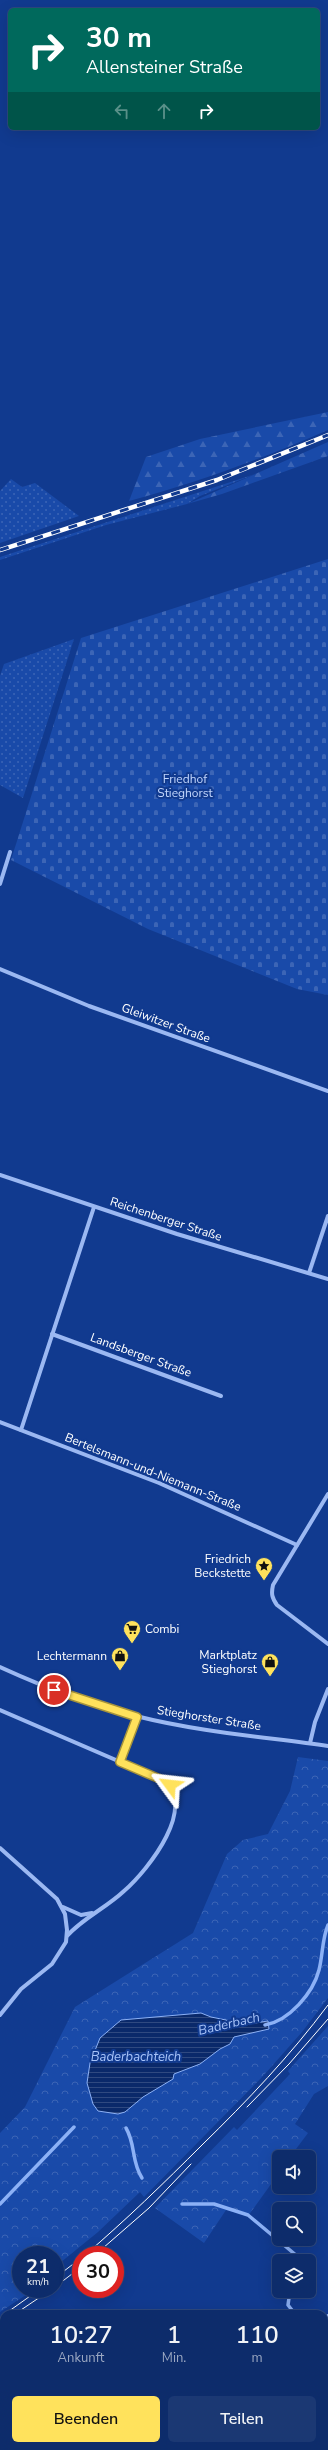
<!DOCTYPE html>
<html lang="de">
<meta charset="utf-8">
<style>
:root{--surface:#0d2c6b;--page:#1b3873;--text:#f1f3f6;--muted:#9aa7c1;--line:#2d487e;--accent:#ffe25c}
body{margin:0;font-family:"Nunito Sans",sans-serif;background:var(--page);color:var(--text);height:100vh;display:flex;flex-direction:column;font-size:15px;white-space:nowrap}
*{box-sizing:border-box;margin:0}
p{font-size:13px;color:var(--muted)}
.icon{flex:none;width:22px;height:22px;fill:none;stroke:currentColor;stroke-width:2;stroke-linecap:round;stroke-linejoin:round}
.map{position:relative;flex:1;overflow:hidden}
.sheet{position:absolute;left:0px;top:2310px;width:328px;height:140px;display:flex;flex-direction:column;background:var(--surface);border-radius:12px 12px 0 0;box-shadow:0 4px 16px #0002,0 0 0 1px var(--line)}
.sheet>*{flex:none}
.guide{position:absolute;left:8px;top:8px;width:312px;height:122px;border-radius:6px;box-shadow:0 4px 16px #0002,0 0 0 1px var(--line);background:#00695c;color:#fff;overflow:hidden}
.controls{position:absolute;left:272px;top:2150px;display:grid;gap:8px}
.controls a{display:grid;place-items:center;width:44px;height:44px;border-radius:6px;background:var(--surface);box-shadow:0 4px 16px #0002,0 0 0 1px var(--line);font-size:20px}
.speed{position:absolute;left:12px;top:2246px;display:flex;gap:8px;font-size:20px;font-weight:700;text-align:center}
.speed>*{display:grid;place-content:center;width:52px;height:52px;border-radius:50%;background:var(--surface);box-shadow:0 4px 16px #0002,0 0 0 1px var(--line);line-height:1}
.speed small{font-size:10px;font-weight:400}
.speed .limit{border:6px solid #d22;background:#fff;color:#111}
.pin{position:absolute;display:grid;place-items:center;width:34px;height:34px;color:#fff;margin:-17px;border:2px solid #fff;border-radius:50%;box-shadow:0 1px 4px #0007}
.me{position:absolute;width:44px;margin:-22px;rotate:300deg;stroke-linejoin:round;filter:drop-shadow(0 0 3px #0008)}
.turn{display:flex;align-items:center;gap:14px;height:84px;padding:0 12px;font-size:18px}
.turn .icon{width:52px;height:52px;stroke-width:2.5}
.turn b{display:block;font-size:28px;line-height:34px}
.lanes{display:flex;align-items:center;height:38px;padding:0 12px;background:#0003;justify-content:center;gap:20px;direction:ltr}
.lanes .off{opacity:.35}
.eta{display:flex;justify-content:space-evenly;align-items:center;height:68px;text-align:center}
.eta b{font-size:24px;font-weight:600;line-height:28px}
.cta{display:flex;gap:8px;margin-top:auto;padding:8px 12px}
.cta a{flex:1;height:46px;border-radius:6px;background:var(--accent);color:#111;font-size:16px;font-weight:600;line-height:46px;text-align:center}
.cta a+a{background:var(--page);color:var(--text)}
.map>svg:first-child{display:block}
.grass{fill:url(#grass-dots)}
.forest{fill:url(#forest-firs)}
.cemetery{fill:url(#cemetery-stones)}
.park{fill:url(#park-crowns)}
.water{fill:url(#water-rules);stroke:#8cb1f6}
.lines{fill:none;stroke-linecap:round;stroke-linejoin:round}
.stream{stroke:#8cb1f6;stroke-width:3.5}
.minor{stroke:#9bb8f2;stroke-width:4}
.tram{stroke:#fff;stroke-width:1}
.rail-casing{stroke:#fff;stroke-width:4.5}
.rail{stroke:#113a8f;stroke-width:3;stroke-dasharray:9;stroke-linecap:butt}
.route-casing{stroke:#a6933c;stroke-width:10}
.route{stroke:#ffe25c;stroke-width:7}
.labels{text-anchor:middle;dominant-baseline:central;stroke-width:4;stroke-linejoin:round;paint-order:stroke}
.park-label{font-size:12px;fill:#c2d6fd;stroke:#113a8f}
.street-label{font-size:12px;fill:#fff;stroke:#113a8f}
.poi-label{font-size:12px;fill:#fff;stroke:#113a8f;text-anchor:end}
.water-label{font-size:13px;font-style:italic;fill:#a7c3f9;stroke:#113a8f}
</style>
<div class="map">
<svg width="328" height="2450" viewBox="0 0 328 2450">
<defs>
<pattern id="grass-dots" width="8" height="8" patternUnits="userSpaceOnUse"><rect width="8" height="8" fill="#194aa9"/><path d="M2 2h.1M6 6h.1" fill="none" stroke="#3c65b6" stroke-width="1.8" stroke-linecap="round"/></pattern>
<pattern id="forest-firs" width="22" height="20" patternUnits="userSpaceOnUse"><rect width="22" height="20" fill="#194aa9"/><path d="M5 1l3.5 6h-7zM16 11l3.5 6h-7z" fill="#3c65b6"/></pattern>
<pattern id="cemetery-stones" width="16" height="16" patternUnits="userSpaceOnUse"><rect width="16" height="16" fill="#194aa9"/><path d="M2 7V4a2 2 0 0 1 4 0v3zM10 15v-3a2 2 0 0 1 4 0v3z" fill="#3c65b6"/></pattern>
<pattern id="park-crowns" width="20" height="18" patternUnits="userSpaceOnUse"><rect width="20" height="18" fill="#194aa9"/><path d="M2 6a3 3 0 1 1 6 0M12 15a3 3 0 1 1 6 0" fill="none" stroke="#3c65b6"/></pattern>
<pattern id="water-rules" width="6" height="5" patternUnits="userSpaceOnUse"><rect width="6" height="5" fill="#0a296a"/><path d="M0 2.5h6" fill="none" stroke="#2f4980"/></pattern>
</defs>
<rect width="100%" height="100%" fill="#113a8f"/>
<g class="grass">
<polygon points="258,473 200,496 187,504 106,525 0,560 0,557"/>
<polygon points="11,479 22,487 35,483 79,516 0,543 0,491"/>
<polygon points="74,639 23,798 0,785 0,676 4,664"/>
</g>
<g class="forest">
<path d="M328,412V430C262,459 198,482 129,501L146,457L200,439Z"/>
<polygon points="328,442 328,456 222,494 187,504"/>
</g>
<polygon class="cemetery" points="328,559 328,995 297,989 148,929 11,860 81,638"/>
<g class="park">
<polygon points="298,1757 328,1761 328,1998 302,2032 264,2075 144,2197 140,2192 98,2232 55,2267 55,2255 21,2255 21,2289 35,2289 0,2312 0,2133 25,2107 75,2007 193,1933 227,1854 243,1840 268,1834 290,1791"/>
<polygon points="328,2026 328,2086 314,2094 295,2124 308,2133 290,2157 279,2157 279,2173 248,2216 226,2210 204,2243 155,2208 234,2127 237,2130 290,2074 288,2071"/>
</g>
<polygon class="water" points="201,2013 211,2017 226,2020 229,2027 268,2021 269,2029 234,2037 230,2044 220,2049 200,2064 174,2074 173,2079 143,2097 125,2112 118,2114 98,2111 93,2104 87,2083 90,2063 100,2038 121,2020"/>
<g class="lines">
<g class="stream">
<path d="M265,2025C289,2021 313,1993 319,1970C323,1954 322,1939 328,1925"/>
<path d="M126,2128C136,2145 131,2161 142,2178"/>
<polyline points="0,2204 74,2127"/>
<polyline points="182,2204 214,2204 248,2215 303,2261"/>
<polyline points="290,2291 288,2305 295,2314"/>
<polyline points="324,2344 328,2345"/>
</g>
<g class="minor">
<polyline points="0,884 10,852"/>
<polyline points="0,969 89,1006 328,1091"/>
<polyline points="0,1175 177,1234 328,1279"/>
<polyline points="309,1273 328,1216"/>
<polyline points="52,1334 221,1396"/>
<polyline points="0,1422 159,1483 297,1545"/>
<polyline points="21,1430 94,1207"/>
<path d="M328,1494L273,1585C271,1594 272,1598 277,1605L328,1644"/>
<path d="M0,1667C44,1687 89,1705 136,1716C199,1732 265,1737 328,1746"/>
<path d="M0,1710L160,1779C201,1804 148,1870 124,1891C106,1908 83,1918 67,1936"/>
<polyline points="310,1743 315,1722 328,1689"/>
<polyline points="120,1762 137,1717"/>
<polyline points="0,1848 57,1899 65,1914 67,1930 66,1942 52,1964 21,1989 0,2015"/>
<polyline points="63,1907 81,1915 92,1913"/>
<polyline points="324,2321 328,2316"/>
</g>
<g class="tram">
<polyline points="247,2107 289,2064 328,2019"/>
<path d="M85,2255C126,2220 164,2183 202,2145C247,2101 290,2056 328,2005"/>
<polyline points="95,2255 149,2208 191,2164"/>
<polyline points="55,2278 81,2258"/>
<polyline points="55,2287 81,2267"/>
<polyline points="5,2314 40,2289"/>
<polyline points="15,2314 52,2289"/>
<polyline points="0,2325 4,2322"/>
</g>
<defs>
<polyline id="rail" points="0,550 217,480 328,435"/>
</defs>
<use href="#rail" class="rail-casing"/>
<use href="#rail" class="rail"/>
</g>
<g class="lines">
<defs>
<polyline id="route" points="54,1690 137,1717 120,1762 160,1779 170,1785"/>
</defs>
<use href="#route" class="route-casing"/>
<use href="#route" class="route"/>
</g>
<defs>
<symbol id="sight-pin" viewBox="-11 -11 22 30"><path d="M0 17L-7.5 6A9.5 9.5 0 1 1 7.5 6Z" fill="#ffe25c" stroke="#113a8f"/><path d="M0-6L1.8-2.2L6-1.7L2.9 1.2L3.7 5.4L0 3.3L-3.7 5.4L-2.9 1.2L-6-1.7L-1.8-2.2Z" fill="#111"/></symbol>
<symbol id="supermarket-pin" viewBox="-11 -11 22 30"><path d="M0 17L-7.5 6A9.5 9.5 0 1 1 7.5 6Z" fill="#ffe25c" stroke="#113a8f"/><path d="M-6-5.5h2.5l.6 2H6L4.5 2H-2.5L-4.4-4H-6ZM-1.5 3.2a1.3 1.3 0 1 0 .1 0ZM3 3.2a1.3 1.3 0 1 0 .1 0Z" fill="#111"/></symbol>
<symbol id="shop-pin" viewBox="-11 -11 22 30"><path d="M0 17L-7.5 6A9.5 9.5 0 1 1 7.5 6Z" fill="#ffe25c" stroke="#113a8f"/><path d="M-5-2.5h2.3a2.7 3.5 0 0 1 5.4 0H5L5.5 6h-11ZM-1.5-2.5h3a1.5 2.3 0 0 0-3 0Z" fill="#111"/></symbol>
</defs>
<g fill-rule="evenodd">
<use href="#sight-pin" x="254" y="1556" width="20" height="27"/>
<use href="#supermarket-pin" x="122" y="1619" width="20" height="27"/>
<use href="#shop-pin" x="110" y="1646" width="20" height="27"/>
<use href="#shop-pin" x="260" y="1652" width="20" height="27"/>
</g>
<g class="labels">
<g class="park-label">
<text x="185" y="779">Friedhof<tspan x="185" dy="14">Stieghorst</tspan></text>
</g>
<g class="street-label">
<text transform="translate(166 1023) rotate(20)">Gleiwitzer Straße</text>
<text transform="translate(166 1219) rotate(18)">Reichenberger Straße</text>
<text transform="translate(141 1355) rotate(20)">Landsberger Straße</text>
<text transform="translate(153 1472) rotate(22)">Bertelsmann-und-Niemann-Straße</text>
<text transform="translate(209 1718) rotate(9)">Stieghorster Straße</text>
</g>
<g class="poi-label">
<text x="251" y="1559">Friedrich<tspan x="251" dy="14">Beckstette</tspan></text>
<text x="145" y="1629" text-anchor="start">Combi</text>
<text x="257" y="1655">Marktplatz<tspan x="257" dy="14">Stieghorst</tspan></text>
<text x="107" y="1656">Lechtermann</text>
</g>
<g class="water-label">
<text transform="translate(229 2024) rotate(-13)">Baderbach</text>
<text x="136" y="2057">Baderbachteich</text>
</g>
</g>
</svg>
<div class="controls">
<a><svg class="icon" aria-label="sound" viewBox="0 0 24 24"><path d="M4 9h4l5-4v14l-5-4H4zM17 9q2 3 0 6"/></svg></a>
<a><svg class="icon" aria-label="search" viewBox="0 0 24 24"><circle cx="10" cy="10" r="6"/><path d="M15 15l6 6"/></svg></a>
<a><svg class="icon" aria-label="layers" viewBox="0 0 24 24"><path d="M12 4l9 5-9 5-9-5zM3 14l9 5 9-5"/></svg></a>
</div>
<div class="speed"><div>21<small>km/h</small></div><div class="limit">30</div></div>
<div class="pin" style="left:54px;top:1690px;background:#d93025"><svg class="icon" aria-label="arrive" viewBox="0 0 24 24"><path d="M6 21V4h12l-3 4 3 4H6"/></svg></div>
<svg class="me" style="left:170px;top:1785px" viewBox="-20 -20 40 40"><path d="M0-17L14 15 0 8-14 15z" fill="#ffe25c" stroke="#fff" stroke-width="4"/></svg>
<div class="guide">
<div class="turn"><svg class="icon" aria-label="right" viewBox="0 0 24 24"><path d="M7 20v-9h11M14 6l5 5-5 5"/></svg><div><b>30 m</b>Allensteiner Straße</div></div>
<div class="lanes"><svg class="icon off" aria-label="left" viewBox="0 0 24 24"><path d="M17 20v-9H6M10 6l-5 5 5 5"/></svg><svg class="icon off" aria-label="ahead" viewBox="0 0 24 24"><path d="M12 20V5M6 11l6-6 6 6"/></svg><svg class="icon" aria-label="right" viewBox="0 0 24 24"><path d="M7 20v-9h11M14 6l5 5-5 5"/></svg></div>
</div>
<section class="sheet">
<div class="eta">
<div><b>10:27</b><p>Ankunft</p></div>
<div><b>1</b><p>Min.</p></div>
<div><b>110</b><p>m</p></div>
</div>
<div class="cta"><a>Beenden</a><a>Teilen</a></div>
</section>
</div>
